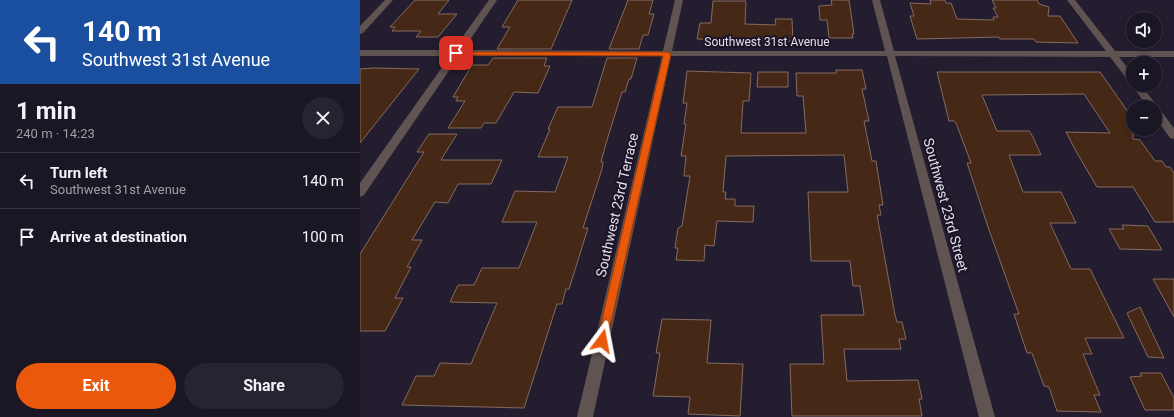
<!DOCTYPE html>
<meta charset="utf-8">
<style>
:root{--surface:#1b1624;--page:#282331;--text:#f1f3f6;--muted:#a09fa6;--line:#393541;--accent:#ea580c}
body{margin:0;font-family:Roboto,sans-serif;background:var(--page);color:var(--text);height:100vh;display:flex;flex-direction:column;font-size:15px;white-space:nowrap}
*{box-sizing:border-box;margin:0}
p{font-size:13px;color:var(--muted)}
.icon{flex:none;width:22px;height:22px;fill:none;stroke:currentColor;stroke-width:2;stroke-linecap:round;stroke-linejoin:round}
.map{position:relative;flex:1;overflow:hidden}
.drawer{display:flex;flex-direction:column;background:var(--surface);width:360px}
.drawer>*{flex:none}
.top-card{background:#1a4fa0;color:#fff;overflow:hidden}
.controls{position:absolute;left:766px;top:12px;display:grid;gap:8px}
.controls a{display:grid;place-items:center;width:36px;height:36px;border-radius:50%;background:var(--surface);box-shadow:0 2px 6px #0003,0 0 0 1px var(--line);font-size:20px}
.pin{position:absolute;display:grid;place-items:center;width:34px;height:34px;color:#fff;margin:-17px;border-radius:8px;box-shadow:0 2px 6px #0006}
.me{position:absolute;width:44px;margin:-22px;rotate:13deg;stroke-linejoin:round;filter:drop-shadow(0 0 3px #0008)}
.turn{display:flex;align-items:center;gap:14px;height:84px;padding:0 16px;font-size:18px}
.turn .icon{width:52px;height:52px;stroke-width:2.5}
.turn b{display:block;font-size:28px;line-height:34px}
.round{display:grid;place-items:center;flex:none;width:42px;height:42px;border-radius:21px;background:var(--page)}
.overview{display:flex;align-items:center;justify-content:space-between;height:68px;padding:0 16px}
h1{font-size:24px;font-weight:700;line-height:30px}
.cta{display:flex;gap:8px;margin-top:auto;padding:8px 16px}
.cta a{flex:1;height:46px;border-radius:24px;background:var(--accent);color:#fff;font-size:16px;font-weight:700;line-height:46px;text-align:center}
.cta a+a{background:var(--page);color:var(--text)}
ul{padding:0;list-style:none}
li{display:flex;align-items:center;gap:12px;height:56px;padding:0 16px;border-top:1px solid var(--line)}
li div{flex:1}
li b{display:block;font-size:15px}
li em{font-style:normal}
main{display:flex;flex:1;min-height:0}
.map>svg:first-child{display:block}
.building{fill:#462816;stroke:#836b5e}
.lines{fill:none;stroke-linecap:round;stroke-linejoin:round}
.street{fill:#605453;fill-rule:evenodd}
.route{fill:#ea580c;stroke:#983908}
.labels{text-anchor:middle;dominant-baseline:central;stroke-width:4;stroke-linejoin:round;paint-order:stroke}
.far-street-label{font-size:12px;fill:#e3deeb;stroke:#1b1426}
.street-label{font-size:14px;fill:#e3deeb;stroke:#1b1426}
</style>
<main>
<section class="drawer">
<div class="top-card">
<div class="turn"><svg class="icon" aria-label="left" viewBox="0 0 24 24"><path d="M17 20v-9H6M10 6l-5 5 5 5"/></svg><div><b>140 m</b>Southwest 31st Avenue</div></div>
</div>
<div class="overview"><div><h1>1 min</h1><p>240 m · 14:23</p></div><a class="round"><svg class="icon" aria-label="close" viewBox="0 0 24 24"><path d="M6 6l12 12M18 6L6 18"/></svg></a></div>
<ul>
<li><svg class="icon" aria-label="left" viewBox="0 0 24 24"><path d="M17 20v-9H6M10 6l-5 5 5 5"/></svg><div><b>Turn left</b><p>Southwest 31st Avenue</p></div><em>140 m</em></li>
<li><svg class="icon" aria-label="arrive" viewBox="0 0 24 24"><path d="M6 21V4h12l-3 4 3 4H6"/></svg><div><b>Arrive at destination</b></div><em>100 m</em></li>
</ul>
<div class="cta"><a>Exit</a><a>Share</a></div>
</section>
<div class="map">
<svg width="814" height="417" viewBox="0 0 814 417">
<rect width="100%" height="100%" fill="#241d30"/>
<g class="building">
<polygon points="55,0 89,0 78,14 97,14 78,37 56,37 61,31 32,31 35,27 30,27"/>
<polygon points="158,0 212,0 191,49 137,49 150,27 142,27"/>
<polygon points="268,0 293,0 289,14 294,14 288,35 283,35 279,49 249,49"/>
<polygon points="471,0 489,0 494,34 492,34 493,38 469,38 467,20 460,20 459,6 472,5"/>
<polygon points="570,0 585,0 586,3 591,3 597,19 634,20 633,17 638,17 633,8 636,8 632,0 677,0 679,4 689,7 688,16 700,16 718,43 676,42 674,39 640,39 639,37 557,39 550,16 554,16 550,3 571,4"/>
<polygon points="353,1 386,1 385,24 416,25 415,19 432,19 433,41 337,39 340,23 351,23"/>
<polygon points="133,58 187,58 184,66 190,66 178,93 154,92 136,123 124,123 121,128 88,128 105,101 96,101 98,97 93,97 109,70 112,65 128,65"/>
<polygon points="247,58 277,58 271,79 269,79 265,92 262,92 247,140 241,162 243,162 242,169 223,228 228,228 209,289 206,289 202,304 197,304 164,408 42,405 56,376 74,376 80,363 111,364 137,303 90,302 98,285 114,285 122,268 159,268 177,222 142,222 155,191 195,192 208,157 178,157 190,129 188,129 198,107 232,107"/>
<polygon points="14,68 59,69 0,143 0,69"/>
<polygon points="476,70 502,70 506,89 502,89 509,121 504,121 512,161 516,161 523,205 519,205 521,215 517,215 535,315 537,322 542,322 546,339 539,339 541,349 484,349 487,381 558,380 562,399 559,399 562,416 432,416 430,364 464,364 461,315 504,315 500,286 493,286 490,261 451,261 448,192 488,192 484,155 366,156 363,192 366,192 365,199 375,199 375,206 394,206 393,222 357,221 354,246 345,245 344,261 316,260 318,248 315,248 318,228 322,226 330,176 324,176 326,156 321,156 326,124 324,124 327,103 323,103 327,71 391,73 389,101 383,101 381,133 446,133 443,96 437,96 436,73 476,73"/>
<polygon points="398,72 428,72 428,87 397,87"/>
<polygon points="577,72 740,72 773,119 773,139 780,140 795,161 802,161 806,167 810,167 814,173 814,222 795,222 773,187 737,187 717,153 706,132 750,133 724,94 622,95 637,131 669,131 673,137 681,155 649,155 663,192 701,192 716,223 690,223 711,269 730,269 764,338 725,338 732,354 723,354 740,395 734,395 741,412 697,411 689,387 684,386 672,353 667,353 654,314 659,314 629,230 607,163 611,163 596,123 594,121 589,121"/>
<polygon points="69,134 97,134 81,160 142,160 131,184 98,184 88,203 75,202 52,240 62,240 47,267 51,267 35,298 43,298 25,331 0,331 0,254 64,152 57,152"/>
<polygon points="762,225 788,226 802,250 760,249 749,229 764,229"/>
<polygon points="793,279 814,279 814,317"/>
<polygon points="780,307 804,358 788,357 767,313"/>
<polygon points="302,319 351,320 347,363 383,364 380,416 328,414 330,397 293,396 300,353 296,353"/>
<polygon points="780,373 801,373 814,398 814,410 785,410 770,377 782,376"/>
</g>
<g class="lines">
<g class="street">
<polygon points="25,0 33,0 3,33 0,34 0,26"/>
<polygon points="129,0 137,0 103,50 303,51 315,0 323,0 312,51 525,51 512,0 520,0 534,51 746,51 707,0 715,0 755,51 814,51 814,57 759,57 773,75 773,85 781,85 814,128 814,139 810,138 795,117 795,107 788,107 773,87 772,84 770,83 750,57 535,56 635,417 619,417 527,56 311,56 233,417 217,417 302,56 99,56 4,195 0,197 0,183 90,56 0,56 0,50 93,50"/>
</g>
</g>
<polygon class="route" points="94,52 307,52 311,54 246,345 242,346 238,345 237,341 303,56 96,55 93,53"/>
<g class="labels">
<g class="far-street-label">
<text x="407" y="42">Southwest 31st Avenue</text>
</g>
<g class="street-label">
<text transform="translate(257 205) rotate(-77)">Southwest 23rd Terrace</text>
<text transform="translate(586 205) rotate(75)">Southwest 23rd Street</text>
</g>
</g>
</svg>
<div class="controls">
<a><svg class="icon" aria-label="sound" viewBox="0 0 24 24"><path d="M4 9h4l5-4v14l-5-4H4zM17 9q2 3 0 6"/></svg></a>
<a>+</a>
<a>−</a>
</div>
<div class="pin" style="left:96px;top:53px;background:#d93025"><svg class="icon" aria-label="arrive" viewBox="0 0 24 24"><path d="M6 21V4h12l-3 4 3 4H6"/></svg></div>
<svg class="me" style="left:242px;top:341px" viewBox="-20 -20 40 40"><path d="M0-17L14 15 0 8-14 15z" fill="#ea580c" stroke="#fff" stroke-width="4"/></svg>
</div>
</main>
